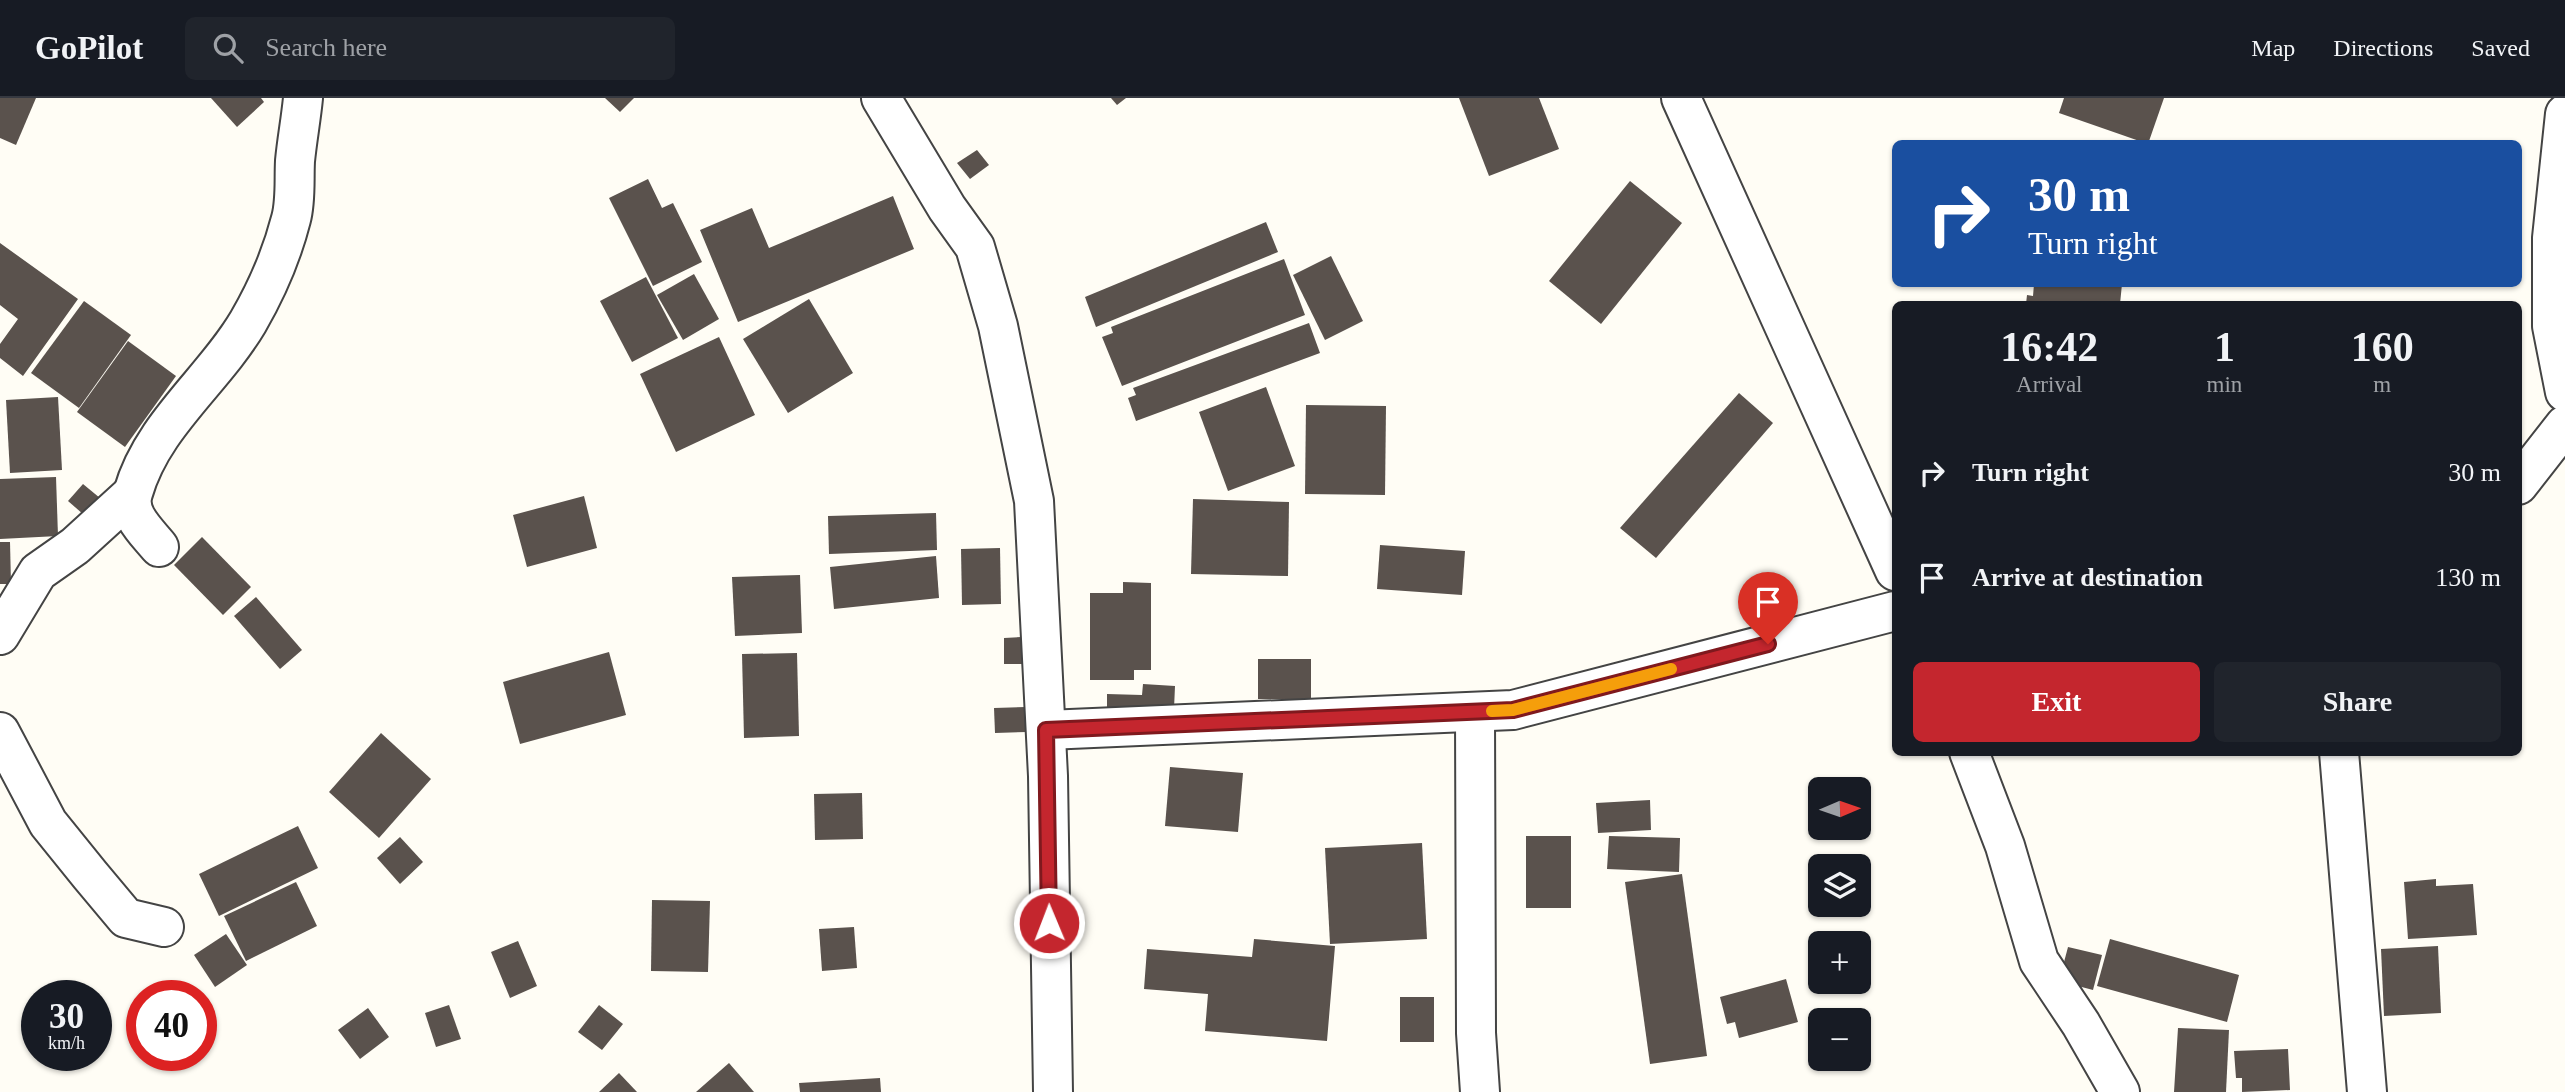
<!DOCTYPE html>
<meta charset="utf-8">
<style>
:root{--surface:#171b24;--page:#20242c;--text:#f1f3f6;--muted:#9ea1a6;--line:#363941;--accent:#c4262e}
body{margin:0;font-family:"Times New Roman",serif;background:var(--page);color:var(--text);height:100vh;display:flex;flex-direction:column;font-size:26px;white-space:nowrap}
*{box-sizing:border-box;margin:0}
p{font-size:23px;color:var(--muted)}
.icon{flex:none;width:38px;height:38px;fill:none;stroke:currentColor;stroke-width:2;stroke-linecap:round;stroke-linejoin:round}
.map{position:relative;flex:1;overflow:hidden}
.details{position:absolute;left:1892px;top:203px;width:630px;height:455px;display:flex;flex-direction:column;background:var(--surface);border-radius:10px;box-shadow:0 2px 5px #0004}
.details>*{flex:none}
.top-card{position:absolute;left:1892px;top:42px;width:630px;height:147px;border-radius:10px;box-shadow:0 2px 5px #0004;background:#1a4fa0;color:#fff;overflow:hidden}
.needle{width:46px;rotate:88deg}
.fabs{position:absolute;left:1808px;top:679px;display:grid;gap:14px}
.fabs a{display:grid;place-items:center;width:63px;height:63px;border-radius:10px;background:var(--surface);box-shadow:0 2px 5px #0004;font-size:35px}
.speed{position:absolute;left:21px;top:882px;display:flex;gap:14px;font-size:35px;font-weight:700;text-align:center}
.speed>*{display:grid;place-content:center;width:91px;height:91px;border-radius:50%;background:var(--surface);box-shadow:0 2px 5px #0004;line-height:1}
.speed small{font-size:18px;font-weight:400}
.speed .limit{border:10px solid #d22;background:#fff;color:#111}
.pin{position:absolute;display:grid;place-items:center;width:60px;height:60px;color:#fff;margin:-72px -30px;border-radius:50% 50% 50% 0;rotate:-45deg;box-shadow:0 0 7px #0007}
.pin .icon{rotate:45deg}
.me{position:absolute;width:77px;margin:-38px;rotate:359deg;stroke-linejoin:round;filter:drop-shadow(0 0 5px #0008)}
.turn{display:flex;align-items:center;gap:24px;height:147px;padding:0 21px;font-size:32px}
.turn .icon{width:91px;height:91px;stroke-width:2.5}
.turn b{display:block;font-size:49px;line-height:60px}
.eta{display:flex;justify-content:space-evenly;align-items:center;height:119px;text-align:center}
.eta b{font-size:42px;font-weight:700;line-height:49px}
.cta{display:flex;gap:14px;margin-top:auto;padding:14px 21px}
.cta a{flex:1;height:80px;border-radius:10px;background:var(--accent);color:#fff;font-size:28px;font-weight:700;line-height:80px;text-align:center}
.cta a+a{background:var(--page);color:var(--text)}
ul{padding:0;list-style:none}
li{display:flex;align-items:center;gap:21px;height:105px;padding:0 21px}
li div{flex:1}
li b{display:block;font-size:26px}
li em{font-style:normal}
header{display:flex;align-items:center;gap:42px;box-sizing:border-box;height:98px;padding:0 35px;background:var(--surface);border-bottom:2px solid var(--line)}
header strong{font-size:33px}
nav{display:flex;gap:38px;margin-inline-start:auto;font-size:24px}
.search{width:490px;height:63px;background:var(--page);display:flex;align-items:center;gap:18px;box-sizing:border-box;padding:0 24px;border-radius:10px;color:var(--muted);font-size:26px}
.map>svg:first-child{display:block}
.building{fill:#5a524d}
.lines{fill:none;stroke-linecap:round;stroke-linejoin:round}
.minor-casing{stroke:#444;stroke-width:42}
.minor{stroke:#fff;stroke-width:38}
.route-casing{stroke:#7f191e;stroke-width:18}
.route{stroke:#c4262e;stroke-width:12}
.slow{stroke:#f59e0b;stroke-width:12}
</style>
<header>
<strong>GoPilot</strong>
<div class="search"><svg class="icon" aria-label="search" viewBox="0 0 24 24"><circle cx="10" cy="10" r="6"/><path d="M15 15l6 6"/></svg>Search here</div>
<nav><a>Map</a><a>Directions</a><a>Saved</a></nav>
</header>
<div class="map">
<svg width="2565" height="994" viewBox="0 0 2565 994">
<rect width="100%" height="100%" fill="#fffdf5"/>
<g class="building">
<polygon points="0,0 36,0 16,47 0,40"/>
<polygon points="211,0 261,0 264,4 237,29"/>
<polygon points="605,0 634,0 620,14"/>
<polygon points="1111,0 1126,0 1117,7"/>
<polygon points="1459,0 1539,0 1559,51 1489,78"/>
<polygon points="2064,0 2164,0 2148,46 2059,15"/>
<polygon points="977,52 989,67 970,81 957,65"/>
<polygon points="648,81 662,110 673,105 702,164 653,188 609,100"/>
<polygon points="1630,83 1682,125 1601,226 1549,183"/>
<polygon points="893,98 914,151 738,224 700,132 752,110 769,150"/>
<polygon points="1266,124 1278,154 1096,229 1085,199"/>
<polygon points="0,145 78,201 23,278 0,260 0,246 18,221 0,207"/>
<polygon points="1331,158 1363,223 1325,242 1293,177"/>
<polygon points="1284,161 1305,217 1122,288 1102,239 1113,235 1111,229"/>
<polygon points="694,176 719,221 683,242 657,197"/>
<polygon points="646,179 678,240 632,264 600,203"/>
<polygon points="2034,186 2122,186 2120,206 2026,206 2027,197 2033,198"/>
<polygon points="809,201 853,275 788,315 743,241"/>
<polygon points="84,203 131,237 79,310 31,275"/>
<polygon points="1309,225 1320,255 1136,323 1128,300 1136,297 1133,290"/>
<polygon points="719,239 755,317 676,354 640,276"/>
<polygon points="128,243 176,278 125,349 77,314"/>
<polygon points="1266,289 1295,368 1228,393 1199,314"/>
<polygon points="1739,295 1773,325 1656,460 1620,430"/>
<polygon points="58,299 62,372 10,375 6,302"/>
<polygon points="1306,307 1386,308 1385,397 1305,396"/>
<polygon points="56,379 58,438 0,441 0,381"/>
<polygon points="83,386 106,405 91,423 68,403"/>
<polygon points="584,398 597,450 527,469 513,417"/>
<polygon points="1193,401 1289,404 1288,478 1191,476"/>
<polygon points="936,415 937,452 829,456 828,418"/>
<polygon points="202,439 251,489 223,517 174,467"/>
<polygon points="0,444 10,444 11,486 0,486"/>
<polygon points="1380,447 1465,453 1462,497 1377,491"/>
<polygon points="1000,450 1001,506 962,507 961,451"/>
<polygon points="936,458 939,500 834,511 830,469"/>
<polygon points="800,477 802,535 735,538 732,479"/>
<polygon points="1123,484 1151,485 1151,572 1134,572 1134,582 1090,582 1090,495 1123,495"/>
<polygon points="256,499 302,552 280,571 234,518"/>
<polygon points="1021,539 1022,566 1004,566 1004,540"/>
<polygon points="609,554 626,617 520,646 503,584"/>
<polygon points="797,555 799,638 744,640 742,556"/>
<rect x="1258" y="561" width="53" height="40"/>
<polygon points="1143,586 1175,588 1174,611 1107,623 1107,596 1142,597"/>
<polygon points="1026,609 1027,634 995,635 994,610"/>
<polygon points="381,635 431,681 379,740 329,694"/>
<polygon points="1170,669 1243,675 1238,734 1165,728"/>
<polygon points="862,695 863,741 815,742 814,696"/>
<polygon points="1650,702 1651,732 1598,735 1596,705"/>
<polygon points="298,728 318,770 219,818 199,776"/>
<rect x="1526" y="738" width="45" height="72"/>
<polygon points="1609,738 1680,740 1679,774 1607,771"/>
<polygon points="400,739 423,764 400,786 377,760"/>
<polygon points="1422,745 1427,841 1330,846 1325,750"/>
<polygon points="1682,776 1707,958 1650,966 1625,784"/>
<polygon points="2436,781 2436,788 2473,786 2477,837 2408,841 2404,784"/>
<polygon points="296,784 317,828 246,863 224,818"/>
<polygon points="652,802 710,803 708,874 651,873"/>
<polygon points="854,829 857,870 822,873 819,831"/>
<polygon points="226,836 247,867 215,889 194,857"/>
<polygon points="1254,841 1335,848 1327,943 1205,933 1208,896 1144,891 1147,851 1252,859"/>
<polygon points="2110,841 2239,877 2227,924 2097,888"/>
<polygon points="518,843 537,888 510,900 491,854"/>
<polygon points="2438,848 2441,915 2384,918 2381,851"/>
<polygon points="2068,849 2102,857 2093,892 2059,883"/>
<polygon points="1786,881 1798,924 1739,940 1735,924 1727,926 1720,899"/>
<rect x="1400" y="899" width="34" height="45"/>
<polygon points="449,907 461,941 436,949 425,915"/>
<polygon points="599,907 623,926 602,952 578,934"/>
<polygon points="368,910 389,939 360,961 338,932"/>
<polygon points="2178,930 2229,932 2226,994 2174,994"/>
<polygon points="2288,951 2290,992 2242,994 2242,980 2236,980 2234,953"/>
<polygon points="729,965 754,994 696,994"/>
<polygon points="619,975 637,994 599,994"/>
<polygon points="880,980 881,994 800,994 799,985"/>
</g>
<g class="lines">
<defs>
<g id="minor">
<polyline points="881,0 947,110 975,149 998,228 1034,403 1048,678 1053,994"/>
<polyline points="1681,0 1895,473"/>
<polyline points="2565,16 2552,140 2552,228 2565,294"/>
<polyline points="2518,387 2565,327"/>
<path d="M159,449C147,434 126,416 133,395C152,327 213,283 248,224C266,193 282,156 291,121C296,103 294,82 295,63C297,42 301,21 303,0"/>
<polyline points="0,537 38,474 75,448 131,397"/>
<polyline points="1475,614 1476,935 1480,994"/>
<polyline points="1047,632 1513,612 1895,513"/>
<polyline points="0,634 48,725 90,777 126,820 164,829"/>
<polyline points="1969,654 2005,748 2039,863 2081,926 2120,994"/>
<polyline points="2339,654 2367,994"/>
</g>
</defs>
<use href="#minor" class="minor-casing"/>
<use href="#minor" class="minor"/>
</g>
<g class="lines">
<defs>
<polyline id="route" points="1049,825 1046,632 1513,612 1768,546"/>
</defs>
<use href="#route" class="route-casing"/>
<use href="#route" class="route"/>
<polyline class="slow" points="1492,613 1513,612 1671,571"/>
</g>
</svg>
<div class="fabs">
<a><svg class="needle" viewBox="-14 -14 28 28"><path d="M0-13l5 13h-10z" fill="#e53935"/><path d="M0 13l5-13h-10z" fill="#9ea1a6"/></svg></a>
<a><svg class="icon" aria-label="layers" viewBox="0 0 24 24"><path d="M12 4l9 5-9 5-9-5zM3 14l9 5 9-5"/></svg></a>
<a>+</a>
<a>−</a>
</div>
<div class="speed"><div>30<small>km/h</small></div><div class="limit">40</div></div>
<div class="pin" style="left:1768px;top:546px;background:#d93025"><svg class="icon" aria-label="arrive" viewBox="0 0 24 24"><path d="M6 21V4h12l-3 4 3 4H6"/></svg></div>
<svg class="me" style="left:1049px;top:825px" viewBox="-20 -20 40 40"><circle r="17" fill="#c4262e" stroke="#fff" stroke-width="3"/><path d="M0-11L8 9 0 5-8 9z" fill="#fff"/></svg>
<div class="top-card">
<div class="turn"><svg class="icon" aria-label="right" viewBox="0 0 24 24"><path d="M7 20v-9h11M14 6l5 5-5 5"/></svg><div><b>30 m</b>Turn right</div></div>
</div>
<section class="details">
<div class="eta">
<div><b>16:42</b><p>Arrival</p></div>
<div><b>1</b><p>min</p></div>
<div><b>160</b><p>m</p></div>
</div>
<ul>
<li><svg class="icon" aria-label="right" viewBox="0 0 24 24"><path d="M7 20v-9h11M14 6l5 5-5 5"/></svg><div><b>Turn right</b></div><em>30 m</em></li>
<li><svg class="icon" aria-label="arrive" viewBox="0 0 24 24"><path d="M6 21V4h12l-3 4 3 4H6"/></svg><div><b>Arrive at destination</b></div><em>130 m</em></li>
</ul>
<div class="cta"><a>Exit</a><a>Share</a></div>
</section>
</div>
